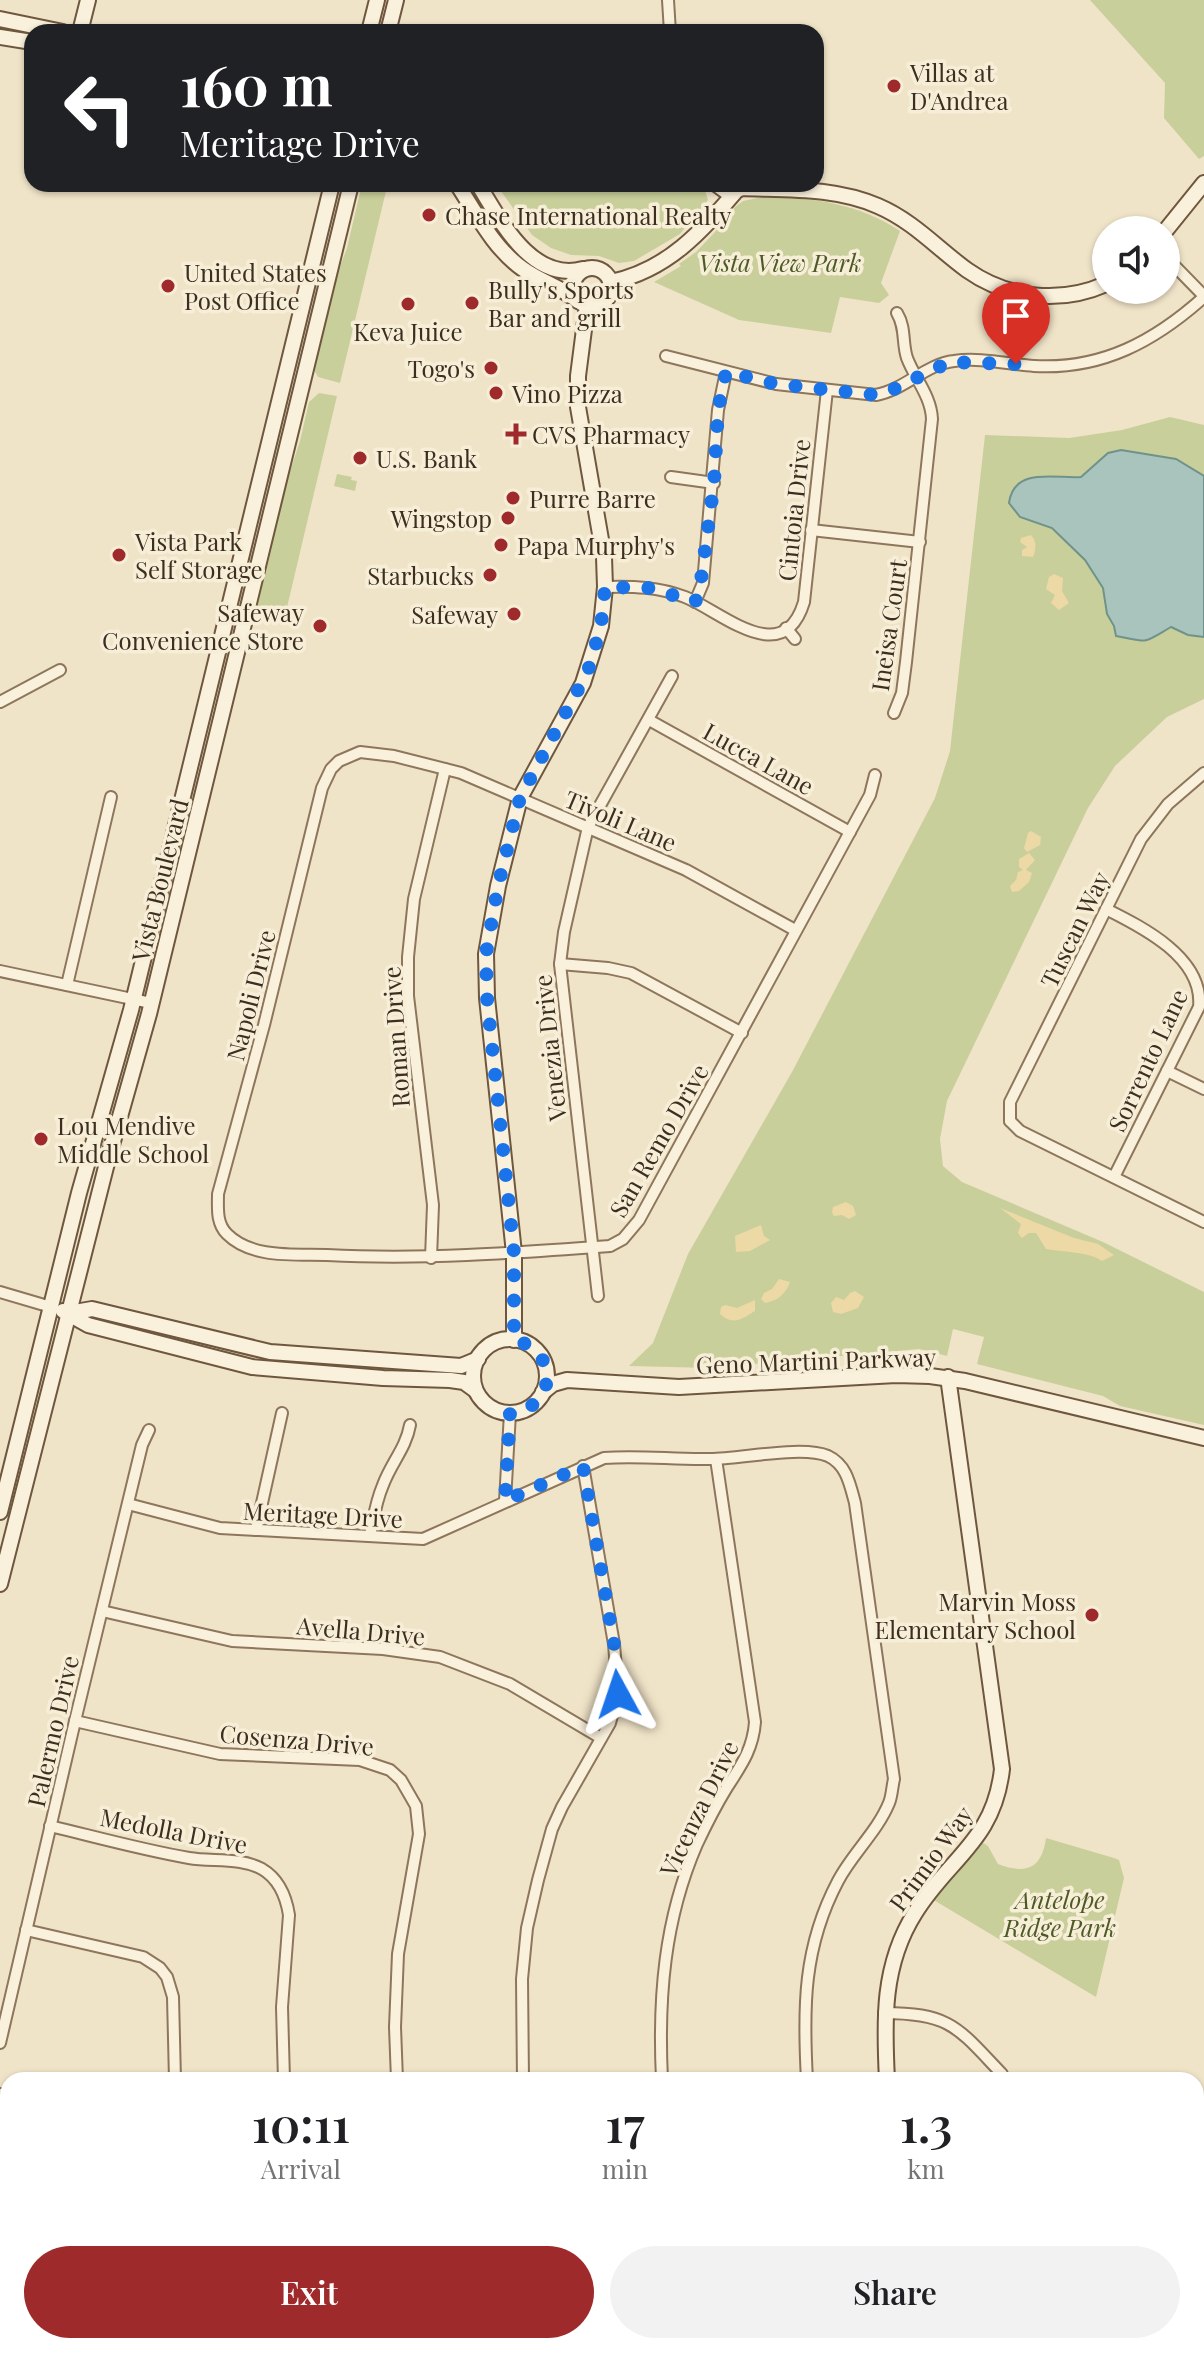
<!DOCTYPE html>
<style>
:root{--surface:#fff;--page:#f2f2f2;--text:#202124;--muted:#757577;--accent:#9e2a2b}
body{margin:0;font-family:"Playfair Display",serif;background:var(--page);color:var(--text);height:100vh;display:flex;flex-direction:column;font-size:30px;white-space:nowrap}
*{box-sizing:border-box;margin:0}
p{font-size:26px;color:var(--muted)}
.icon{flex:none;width:44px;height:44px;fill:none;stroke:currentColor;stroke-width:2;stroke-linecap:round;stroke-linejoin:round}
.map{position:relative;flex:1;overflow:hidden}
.sheet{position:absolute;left:0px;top:2072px;width:1204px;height:282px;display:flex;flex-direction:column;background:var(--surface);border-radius:24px 24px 0 0;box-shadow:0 2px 6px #0004}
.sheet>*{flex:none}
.guide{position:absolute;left:24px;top:24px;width:800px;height:168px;border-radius:24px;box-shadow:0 2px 6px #0004;background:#202124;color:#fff;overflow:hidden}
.controls{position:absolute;left:1092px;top:216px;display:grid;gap:16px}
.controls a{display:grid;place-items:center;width:88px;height:88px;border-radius:50%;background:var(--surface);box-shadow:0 2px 6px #0004;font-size:40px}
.pin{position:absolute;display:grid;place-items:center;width:68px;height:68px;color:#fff;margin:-82px -34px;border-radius:50% 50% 50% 0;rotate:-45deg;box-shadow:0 0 8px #0007}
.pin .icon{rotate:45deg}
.me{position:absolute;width:88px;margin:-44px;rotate:355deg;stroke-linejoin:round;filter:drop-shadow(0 0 6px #0008)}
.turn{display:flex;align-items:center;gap:28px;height:168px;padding:0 24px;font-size:36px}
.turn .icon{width:104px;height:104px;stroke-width:2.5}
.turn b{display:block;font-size:56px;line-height:68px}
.eta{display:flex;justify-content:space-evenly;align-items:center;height:136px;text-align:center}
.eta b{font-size:48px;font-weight:600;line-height:56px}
.cta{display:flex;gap:16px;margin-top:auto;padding:16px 24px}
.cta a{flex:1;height:92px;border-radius:48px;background:var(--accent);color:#fff;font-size:32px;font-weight:600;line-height:92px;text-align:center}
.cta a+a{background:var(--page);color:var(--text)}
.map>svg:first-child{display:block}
.green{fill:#c9cf9b}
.sand{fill:#ecd9a5}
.water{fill:#a9c4bc;stroke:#6f938a;stroke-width:2}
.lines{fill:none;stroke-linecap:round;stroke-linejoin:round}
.street-casing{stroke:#8d765c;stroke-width:14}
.secondary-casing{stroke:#6f573f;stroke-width:18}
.street{stroke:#faf1dc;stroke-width:10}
.secondary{stroke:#faf1dc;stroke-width:14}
.route{stroke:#1a73e8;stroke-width:14;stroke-dasharray:0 25.2}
.poi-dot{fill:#9e2a2b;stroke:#f7eed8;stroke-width:3}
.labels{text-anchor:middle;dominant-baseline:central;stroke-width:7;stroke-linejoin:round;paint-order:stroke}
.poi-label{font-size:24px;fill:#3d2e20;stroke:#f7eed8;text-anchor:start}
.park-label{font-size:24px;font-style:italic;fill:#4d5a26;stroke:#f7eed8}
.street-label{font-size:24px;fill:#3d2e20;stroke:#f7eed8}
</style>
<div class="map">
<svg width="1204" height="2353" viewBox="0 0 1204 2353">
<rect width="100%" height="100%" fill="#f0e4c8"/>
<g class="green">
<polygon points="1090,0 1204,0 1204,156 1199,159 1164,118 1165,83"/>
<polygon points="362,184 392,184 387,187 340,383 318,377 313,368 330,293 347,248"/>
<polygon points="496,184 703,184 708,200 680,234 634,261 619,263 599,256 571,255 551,248 532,235"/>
<path d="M767,196C814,198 860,204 900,231L881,283L889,295L879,303L840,297L831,333L739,320L654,282L681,266L679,264L696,252L715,232L735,207L743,201Z"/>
<path d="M319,393L337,396L284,620C273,627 265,621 253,617V612L276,514L300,441L309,402Z"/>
<polygon points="1170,417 1204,425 1204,699 1167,717 1115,766 1088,808 947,1101 940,1139 943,1166 962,1182 1103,1242 1204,1292 1204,1425 1120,1406 1103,1396 977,1364 984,1337 953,1329 947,1356 919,1349 710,1368 629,1366 653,1343 688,1254 792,1072 935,798 950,751 985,435 1069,438 1122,430"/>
<polygon points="337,474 352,477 351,480 357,481 355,491 334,486"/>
<path d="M1046,1838L1114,1858L1119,1860L1124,1878L1096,1997L932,1899L982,1842L988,1846L998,1864C1027,1875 1042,1868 1046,1838Z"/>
</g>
<g class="sand">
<path d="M1031,535C1037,541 1036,550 1033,557L1022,556V550L1027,547L1020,542L1021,538Z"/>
<polygon points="1054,574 1063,578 1062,591 1069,603 1059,610 1051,603 1055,595 1046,589 1049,577"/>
<polygon points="1031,831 1041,837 1040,845 1027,852 1024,848 1028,833"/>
<polygon points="1029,853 1035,860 1026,870 1032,873 1029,882 1019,891 1012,892 1010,886 1016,880 1018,872 1023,870 1019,867 1019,859"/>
<polygon points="846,1202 853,1206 856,1215 849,1219 842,1215 834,1216 832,1213 833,1207"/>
<path d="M1000,1208L1074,1238L1098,1244L1114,1255L1102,1261C1090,1252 1063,1252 1046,1249L1036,1233H1029L1022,1238L1018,1233L1021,1224Z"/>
<polygon points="761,1225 764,1236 770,1240 750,1251 736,1252 735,1236"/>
<path d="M779,1279L790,1282C786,1294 777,1301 765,1303L761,1299L764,1293L772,1289Z"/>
<polygon points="855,1291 864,1297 858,1308 841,1314 833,1312 831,1303 836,1297 844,1300 850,1293"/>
<path d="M755,1300V1311C742,1319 733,1326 720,1314L721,1307L725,1305L737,1308Z"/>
</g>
<path class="water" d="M1121,450L1176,459L1204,476V637L1188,635L1171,627C1140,645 1150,642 1116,636L1114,626L1107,614L1103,588L1085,560L1052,528L1020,517L1009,503C1014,466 1056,479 1081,477L1108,453Z"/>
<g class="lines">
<defs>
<g id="street">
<polyline points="668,0 670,32"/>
<polyline points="1166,257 1204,296"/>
<path d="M666,356L776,384L876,395C904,390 926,364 954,361C979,357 1008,364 1034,366C1102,370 1155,341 1204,297"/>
<polyline points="671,477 714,483"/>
<polyline points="811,530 920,542"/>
<path d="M605,587C633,586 659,587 685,597C721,611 783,671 804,602L827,390"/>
<polyline points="695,602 703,583 718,410 726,372"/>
<polyline points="786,628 795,639"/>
<polyline points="0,702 60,670"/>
<path d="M894,713L902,693L906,662L932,419C931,396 915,379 907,358C902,343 906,328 897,313"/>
<polyline points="649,720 850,832"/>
<path d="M1106,909C1140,926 1204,957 1199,1007L1114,1177"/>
<path d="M795,930L686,870L461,773L394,756L360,752L339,761L331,769L322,788L264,1025L218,1194C218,1208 216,1223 227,1234C252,1259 295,1254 327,1255C422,1260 515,1253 610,1246L623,1239L639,1220C717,1078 793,936 870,795L875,775"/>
<polyline points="560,964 608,968 631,973 742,1033"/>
<polyline points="0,971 151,1003"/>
<polyline points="67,985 111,797"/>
<polyline points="1167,1071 1204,1089"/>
<polyline points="1010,1121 1010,1102 1141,839 1168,804 1204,773"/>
<polyline points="1010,1121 1020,1131 1204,1222"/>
<polyline points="431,1258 433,1205 408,996 408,957 414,899 445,769"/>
<polyline points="0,1292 51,1307"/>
<polyline points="598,1296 560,964 564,932 588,827 672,676"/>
<polyline points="505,1501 510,1413"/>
<path d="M128,1504L220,1528L423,1539L604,1458C640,1455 675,1460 710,1459C741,1459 802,1445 828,1456C847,1465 850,1485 855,1503L894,1779C892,1787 892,1796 889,1803C877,1832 852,1854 838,1881C803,1947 803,2008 807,2080"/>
<polyline points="256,1530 282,1413"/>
<path d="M370,1536C373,1519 376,1501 383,1485C391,1463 406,1448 410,1425"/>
<polyline points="102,1611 232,1641 383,1649 440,1657 510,1684 601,1738"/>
<polyline points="75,1721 220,1754 360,1760 390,1770 401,1780 416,1806 419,1834 398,1954 395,2027 397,2080"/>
<path d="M50,1826C96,1837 143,1850 189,1858C212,1862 240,1857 262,1869C279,1879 286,1896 289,1915L282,2007L284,2080"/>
<polyline points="26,1930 143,1957 160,1968 167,1977 173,1997 175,2080"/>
<path d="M884,2013C951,2013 958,2028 1002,2074"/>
<polyline points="0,2043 75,1721 142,1445 149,1430"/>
<polyline points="523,2080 522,1979 527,1928 538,1880 552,1829 562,1807 610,1723 618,1694 614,1644 583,1466"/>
<path d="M662,2080C658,1998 664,1920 697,1844C706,1825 715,1807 726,1789C740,1767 753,1750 755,1722L716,1459"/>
<polyline points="0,2094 8,2105"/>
<polyline points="0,2252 8,2252"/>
<polyline points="1196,2336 1204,2301"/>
<polyline points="61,2346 62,2353"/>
<polyline points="276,2353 278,2346"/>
<polyline points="398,2353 400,2346"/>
<polyline points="1192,2353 1194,2346"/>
</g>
<g id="secondary">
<polyline points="0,19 63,32"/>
<polyline points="80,32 88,0"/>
<polyline points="369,32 377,0"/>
<polyline points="388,32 396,0"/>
<polyline points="0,37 32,42"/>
<path d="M457,184C476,213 494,249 523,269C541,282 561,287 578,301"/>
<path d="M478,184C500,219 531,283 583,269"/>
<polyline points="716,184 727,192 740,189"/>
<path d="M741,188C787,190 834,187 878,206C913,221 937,248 967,270C1008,299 1061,304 1106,284"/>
<polyline points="1166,230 1204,183"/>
<circle cx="592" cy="287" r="19"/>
<path d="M611,282C668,270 701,232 737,190"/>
<polyline points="63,1311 88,1325 252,1367 383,1378 450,1380 464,1382 475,1390"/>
<polyline points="69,1313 92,1309 270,1352 461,1366 478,1359"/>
<circle cx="510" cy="1376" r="37"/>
<polyline points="514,1340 514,1253 487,998 486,954 498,886 520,798 583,683 601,626 605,587 604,557 578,407 578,376 587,306"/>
<polyline points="543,1392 553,1384 567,1380 679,1387 896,1375 930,1376 965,1381 1204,1438"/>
<polyline points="0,1512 79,1193 131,1010 332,184"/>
<polyline points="0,1584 108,1159 149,1014 351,184"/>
<path d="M887,2080C884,2021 882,1965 915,1913C949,1858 994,1841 1002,1769L948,1377"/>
<polyline points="891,2353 891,2346"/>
</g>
</defs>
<use href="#street" class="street-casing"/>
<use href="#secondary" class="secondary-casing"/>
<use href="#street" class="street"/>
<use href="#secondary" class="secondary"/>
</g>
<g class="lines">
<path class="route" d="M618,1694L614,1644L583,1466L505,1501L510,1413C556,1409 561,1351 514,1340V1253L487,998L486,954L498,886L520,798L588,671L601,626L605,587L650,588L695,602L699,595L714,483L718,410L726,372L776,384L876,395L888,392L949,362L1016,364"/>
</g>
<g class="poi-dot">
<circle cx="894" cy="86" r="8"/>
<circle cx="429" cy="215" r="8"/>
<circle cx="168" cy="286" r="8"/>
<circle cx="472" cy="303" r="8"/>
<circle cx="408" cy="304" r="8"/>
<circle cx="491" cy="368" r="8"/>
<circle cx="496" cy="393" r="8"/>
<path d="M512 422h8v8h8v8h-8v8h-8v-8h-8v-8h8z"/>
<circle cx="360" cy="458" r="8"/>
<circle cx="513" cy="498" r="8"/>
<circle cx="508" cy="518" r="8"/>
<circle cx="501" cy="545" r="8"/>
<circle cx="119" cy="555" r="8"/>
<circle cx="490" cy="575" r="8"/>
<circle cx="514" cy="614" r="8"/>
<circle cx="320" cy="626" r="8"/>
<circle cx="41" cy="1139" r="8"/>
<circle cx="1092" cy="1615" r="8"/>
</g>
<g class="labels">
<g class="poi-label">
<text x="910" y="72">Villas at<tspan x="910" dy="28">D'Andrea</tspan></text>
<text x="445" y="215">Chase International Realty</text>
<text x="184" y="272">United States<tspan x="184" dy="28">Post Office</tspan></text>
<text x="488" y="289">Bully's Sports<tspan x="488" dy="28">Bar and grill</tspan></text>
<text x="408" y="331" text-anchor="middle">Keva Juice</text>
<text x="475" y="368" text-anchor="end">Togo's</text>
<text x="512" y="393">Vino Pizza</text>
<text x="532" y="434">CVS Pharmacy</text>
<text x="376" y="458">U.S. Bank</text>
<text x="529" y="498">Purre Barre</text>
<text x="492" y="518" text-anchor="end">Wingstop</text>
<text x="135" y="541">Vista Park<tspan x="135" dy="28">Self Storage</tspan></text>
<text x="517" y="545">Papa Murphy's</text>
<text x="474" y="575" text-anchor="end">Starbucks</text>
<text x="304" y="612" text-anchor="end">Safeway<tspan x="304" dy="28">Convenience Store</tspan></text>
<text x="498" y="614" text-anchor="end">Safeway</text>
<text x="57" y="1125">Lou Mendive<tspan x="57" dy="28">Middle School</tspan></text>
<text x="1076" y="1601" text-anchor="end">Marvin Moss<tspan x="1076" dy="28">Elementary School</tspan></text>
</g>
<g class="park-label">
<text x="780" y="262">Vista View Park</text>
<text x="1060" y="1899">Antelope<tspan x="1060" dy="28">Ridge Park</tspan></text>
</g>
<g class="street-label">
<text transform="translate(793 510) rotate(-84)">Cintoia Drive</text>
<text transform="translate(888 625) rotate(-82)">Ineisa Court</text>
<text transform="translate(759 758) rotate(29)">Lucca Lane</text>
<text transform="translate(621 820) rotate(23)">Tivoli Lane</text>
<text transform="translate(159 880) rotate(-76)">Vista Boulevard</text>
<text transform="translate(1074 929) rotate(-64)">Tuscan Way</text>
<text transform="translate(250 995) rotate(-76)">Napoli Drive</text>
<text transform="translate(395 1037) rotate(-94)">Roman Drive</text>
<text transform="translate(549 1048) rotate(-96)">Venezia Drive</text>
<text transform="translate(1147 1060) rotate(-65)">Sorrento Lane</text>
<text transform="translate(658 1140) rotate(-60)">San Remo Drive</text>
<text transform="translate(816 1360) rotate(-2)">Geno Martini Parkway</text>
<text transform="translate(323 1514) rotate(3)">Meritage Drive</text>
<text transform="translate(361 1630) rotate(5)">Avella Drive</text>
<text transform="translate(52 1731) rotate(-77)">Palermo Drive</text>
<text transform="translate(297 1739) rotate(5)">Cosenza Drive</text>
<text transform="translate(698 1808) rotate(-64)">Vicenza Drive</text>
<text transform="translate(174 1830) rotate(11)">Medolla Drive</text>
<text transform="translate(930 1858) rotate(-54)">Primio Way</text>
</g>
</g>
</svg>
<div class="controls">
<a><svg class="icon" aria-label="sound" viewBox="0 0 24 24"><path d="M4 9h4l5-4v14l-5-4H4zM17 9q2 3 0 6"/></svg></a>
</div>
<div class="pin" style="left:1016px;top:364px;background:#d93025"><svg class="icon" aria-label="arrive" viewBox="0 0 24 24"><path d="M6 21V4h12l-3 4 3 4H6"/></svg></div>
<svg class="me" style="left:618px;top:1694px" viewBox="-20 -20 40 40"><path d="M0-17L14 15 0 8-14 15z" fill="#1a73e8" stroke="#fff" stroke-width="4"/></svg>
<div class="guide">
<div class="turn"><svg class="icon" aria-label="left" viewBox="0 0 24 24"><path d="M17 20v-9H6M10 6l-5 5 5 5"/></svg><div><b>160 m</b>Meritage Drive</div></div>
</div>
<section class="sheet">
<div class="eta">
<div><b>10:11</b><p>Arrival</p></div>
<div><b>17</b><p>min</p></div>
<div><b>1.3</b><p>km</p></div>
</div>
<div class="cta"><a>Exit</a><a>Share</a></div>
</section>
</div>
